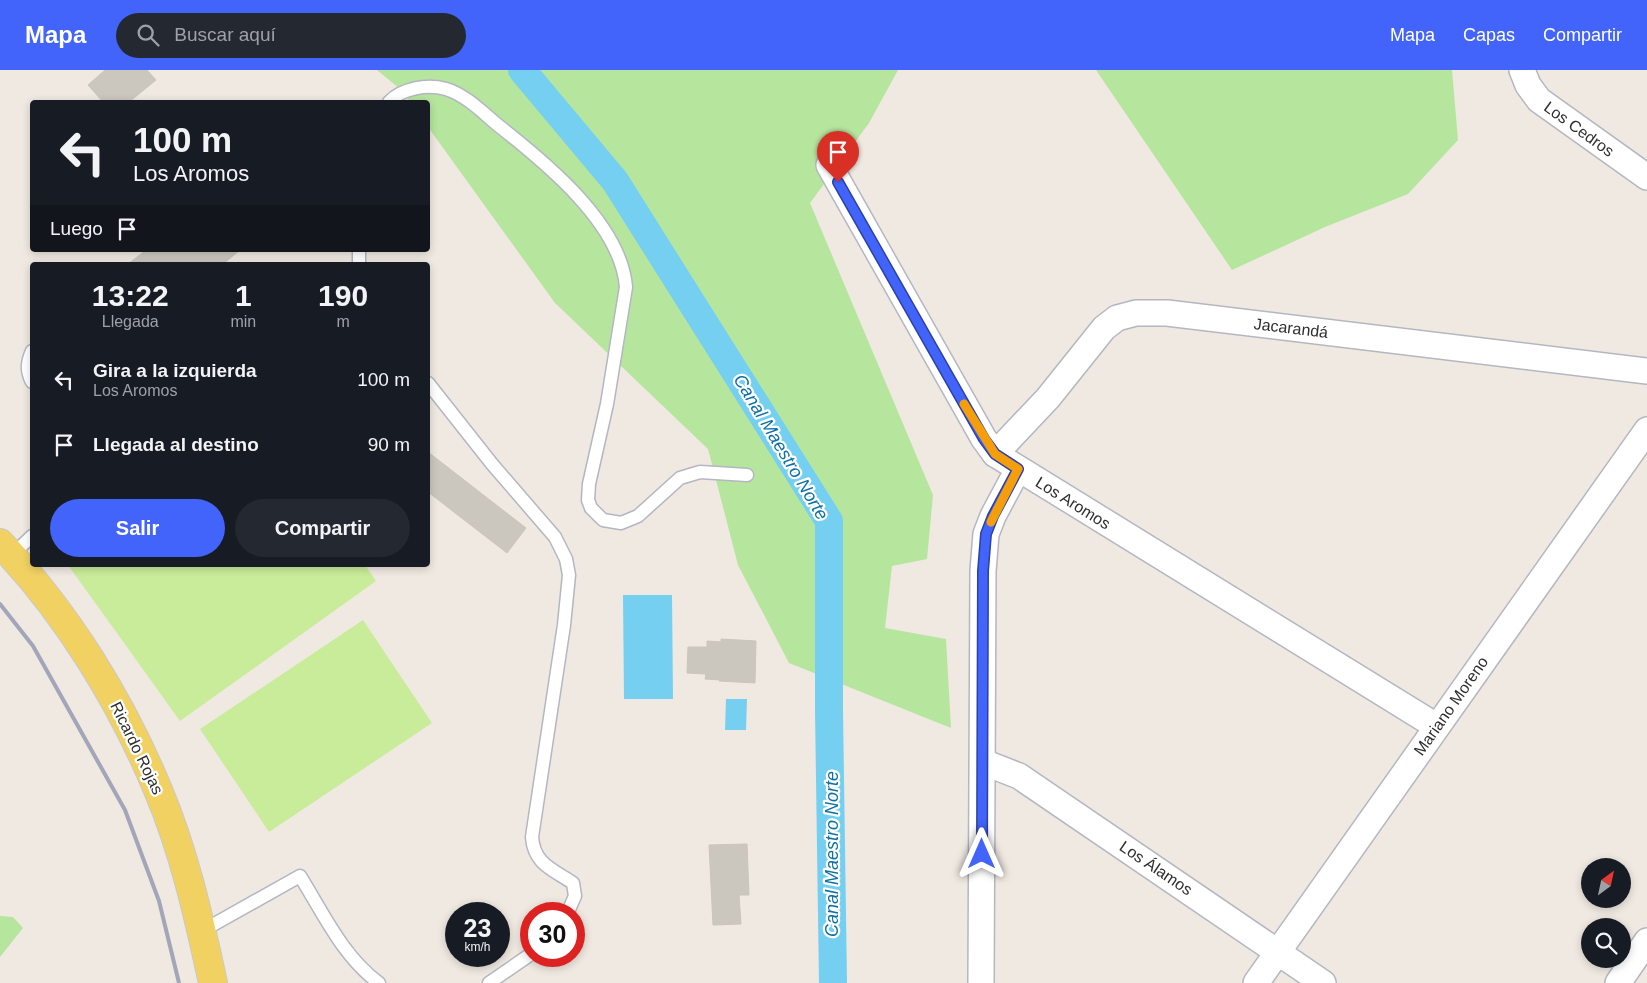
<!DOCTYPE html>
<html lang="es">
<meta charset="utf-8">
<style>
:root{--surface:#171b24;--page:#242831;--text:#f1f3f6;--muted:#9ea1a6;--accent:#4264fb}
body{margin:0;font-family:Helvetica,sans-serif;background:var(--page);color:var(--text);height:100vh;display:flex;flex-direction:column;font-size:19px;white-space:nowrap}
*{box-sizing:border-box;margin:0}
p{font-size:16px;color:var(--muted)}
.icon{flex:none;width:28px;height:28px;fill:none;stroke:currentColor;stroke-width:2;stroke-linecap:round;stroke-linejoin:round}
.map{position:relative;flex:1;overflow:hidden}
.side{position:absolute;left:30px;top:192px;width:400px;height:305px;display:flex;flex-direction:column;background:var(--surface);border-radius:5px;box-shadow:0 2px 8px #0003}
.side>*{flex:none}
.guide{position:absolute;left:30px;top:30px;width:400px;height:152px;border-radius:5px;box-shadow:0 2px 8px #0003;background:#171b24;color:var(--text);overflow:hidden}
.needle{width:32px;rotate:33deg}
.tools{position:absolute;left:1581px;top:788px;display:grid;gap:10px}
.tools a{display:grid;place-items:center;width:50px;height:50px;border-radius:50%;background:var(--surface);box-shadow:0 2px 8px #0003;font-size:25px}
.speed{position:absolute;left:445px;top:832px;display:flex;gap:10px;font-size:25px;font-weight:700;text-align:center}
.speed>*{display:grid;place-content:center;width:65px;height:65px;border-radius:50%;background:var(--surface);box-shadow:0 2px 8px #0003;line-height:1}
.speed small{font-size:12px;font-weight:400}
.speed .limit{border:8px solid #d22;background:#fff;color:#111}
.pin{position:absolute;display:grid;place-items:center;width:42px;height:42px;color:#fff;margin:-51px -21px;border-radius:50% 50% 50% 0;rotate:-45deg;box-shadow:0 0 5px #0007}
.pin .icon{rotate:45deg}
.me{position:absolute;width:55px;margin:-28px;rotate:0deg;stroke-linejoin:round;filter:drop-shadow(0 0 4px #0008)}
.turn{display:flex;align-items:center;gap:18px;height:105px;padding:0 20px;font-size:22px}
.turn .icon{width:65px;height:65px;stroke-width:2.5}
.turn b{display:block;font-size:35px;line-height:42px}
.then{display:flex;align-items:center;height:48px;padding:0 20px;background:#0003;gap:10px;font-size:19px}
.eta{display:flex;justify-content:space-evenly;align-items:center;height:85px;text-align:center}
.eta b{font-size:30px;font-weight:800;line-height:35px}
.primary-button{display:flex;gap:10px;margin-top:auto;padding:10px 20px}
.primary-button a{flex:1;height:58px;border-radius:30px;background:var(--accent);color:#fff;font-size:20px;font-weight:800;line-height:58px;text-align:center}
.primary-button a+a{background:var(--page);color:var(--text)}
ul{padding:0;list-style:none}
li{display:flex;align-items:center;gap:15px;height:65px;padding:0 20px}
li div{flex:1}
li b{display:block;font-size:19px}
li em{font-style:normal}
header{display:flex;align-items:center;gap:30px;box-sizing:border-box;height:70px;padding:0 25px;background:var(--accent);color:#fff}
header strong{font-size:24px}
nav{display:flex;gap:28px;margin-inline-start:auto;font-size:18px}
.search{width:350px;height:45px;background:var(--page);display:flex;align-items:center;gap:12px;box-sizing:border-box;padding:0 18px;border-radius:28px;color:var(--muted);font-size:19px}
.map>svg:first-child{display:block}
.green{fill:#b6e59e}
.pitch{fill:#c9ec9a}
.water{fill:#75cff0}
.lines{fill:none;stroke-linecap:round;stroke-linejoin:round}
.canal{stroke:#75cff0;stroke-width:28}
.building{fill:#cbc7bf;stroke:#cbc5ba}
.lane-casing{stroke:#b4b7c1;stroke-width:15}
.street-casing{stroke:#b4b7c1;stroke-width:28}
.primary-casing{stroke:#c9c9c9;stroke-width:30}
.lane{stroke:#fff;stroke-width:12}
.street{stroke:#fff;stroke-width:25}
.primary{stroke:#f2d163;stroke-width:28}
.rail{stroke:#a3a6b8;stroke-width:4}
.route-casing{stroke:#2b41a3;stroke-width:12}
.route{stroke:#4264fb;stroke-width:9}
.slow{stroke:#f59e0b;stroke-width:9}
.labels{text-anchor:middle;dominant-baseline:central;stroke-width:4.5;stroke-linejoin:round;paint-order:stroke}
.street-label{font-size:16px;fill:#2e2e2e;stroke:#fff}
.water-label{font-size:18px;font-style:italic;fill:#0d6fa3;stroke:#fff}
</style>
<header>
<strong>Mapa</strong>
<div class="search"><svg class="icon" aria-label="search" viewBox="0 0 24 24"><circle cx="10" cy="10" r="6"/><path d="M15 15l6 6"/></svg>Buscar aquí</div>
<nav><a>Mapa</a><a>Capas</a><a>Compartir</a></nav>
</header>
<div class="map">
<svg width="1647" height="913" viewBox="0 0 1647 913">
<rect width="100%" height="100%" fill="#efe9e1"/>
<g class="green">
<polygon points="377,0 898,0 869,53 810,133 933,425 927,489 892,496 885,558 946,569 951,658 789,593 738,495 708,379 555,233 428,57 428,32 410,32 400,19"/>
<polygon points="1096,0 1452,0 1458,70 1408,124 1325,157 1232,200"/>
<polygon points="0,846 13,847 23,858 0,887"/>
</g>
<g class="pitch">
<polygon points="68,495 365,495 376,511 180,651"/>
<polygon points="363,550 432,653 269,762 200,659"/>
</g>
<g class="water">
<polygon points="623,525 672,525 673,629 624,629"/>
<polygon points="726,629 747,629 746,660 725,660"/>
</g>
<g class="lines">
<polyline class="canal" points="522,0 615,111 829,451 829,640 833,913"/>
</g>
<g class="building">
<polygon points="105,0 147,0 156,10 129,32 103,32 88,15"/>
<polygon points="146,180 240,180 222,195 127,195"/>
<polygon points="428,382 526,458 507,483 428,422"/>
<polygon points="721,569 756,571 755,613 719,611 720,610 705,609 706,604 687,603 688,577 707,577 707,571 721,572"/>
<polygon points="747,774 749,825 739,825 741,854 713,855 709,775"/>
</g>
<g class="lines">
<defs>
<g id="lane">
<path d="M389,32C402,18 427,14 446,19C466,25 483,43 499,56C546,93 621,154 626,217L607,334L589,414L588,430L591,438L603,450L621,453L638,446L680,408L700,402L747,405"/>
<polyline points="359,195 359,180"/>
<path d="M32,281C27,292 26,301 32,312"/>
<path d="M428,313L492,394L555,467L566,489L569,505L564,555L532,767C534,794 552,799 573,813L575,826L567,844"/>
<polyline points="12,485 32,466"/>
<path d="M202,861L300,806C323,843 343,887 379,913"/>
<polyline points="489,913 531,884"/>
</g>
<g id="street">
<polyline points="1522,0 1528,15 1539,30 1647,107"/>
<polyline points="829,95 984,369 995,384 1436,656"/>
<polyline points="995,384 1048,328 1104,258 1117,248 1136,243 1167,243 1647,301"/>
<polyline points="983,692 1019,706 1323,913"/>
<polyline points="981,913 983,501 986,464 993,446 1018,399"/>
<polyline points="1256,913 1647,360"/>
<polyline points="1618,913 1647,871"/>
</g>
<path id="primary" d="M0,473C67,543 121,631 158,720C184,781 199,848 213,913"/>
</defs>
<use href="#lane" class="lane-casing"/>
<use href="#street" class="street-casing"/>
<use href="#primary" class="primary-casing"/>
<use href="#lane" class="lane"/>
<use href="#street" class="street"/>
<use href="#primary" class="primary"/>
<polyline class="rail" points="0,534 33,576 125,740 159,831 179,913"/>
</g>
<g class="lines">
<defs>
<polyline id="route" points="838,112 984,369 995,384 1018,399 993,446 986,464 983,501 982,784"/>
</defs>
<use href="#route" class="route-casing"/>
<use href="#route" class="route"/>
<polyline class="slow" points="964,334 995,384 1018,399 991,452"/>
</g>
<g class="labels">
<g class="street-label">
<text transform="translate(1579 59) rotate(36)">Los Cedros</text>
<text transform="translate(1291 258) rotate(7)">Jacarandá</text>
<text transform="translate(1073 433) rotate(32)">Los Aromos</text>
<text transform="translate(1451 636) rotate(-55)">Mariano Moreno</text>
<text transform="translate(137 678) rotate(64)">Ricardo Rojas</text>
<text transform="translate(1156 798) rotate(34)">Los Álamos</text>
</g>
<g class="water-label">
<text transform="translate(781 377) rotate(59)">Canal Maestro Norte</text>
<text transform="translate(832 784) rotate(-90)">Canal Maestro Norte</text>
</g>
</g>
</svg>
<div class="tools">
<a><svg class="needle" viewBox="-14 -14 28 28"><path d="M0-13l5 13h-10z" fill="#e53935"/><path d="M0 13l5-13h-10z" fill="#9ea1a6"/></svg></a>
<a><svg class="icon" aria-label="search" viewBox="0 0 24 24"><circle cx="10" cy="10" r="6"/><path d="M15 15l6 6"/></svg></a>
</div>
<div class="speed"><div>23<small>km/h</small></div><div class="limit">30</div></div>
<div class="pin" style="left:838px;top:112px;background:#d93025"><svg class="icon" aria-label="arrive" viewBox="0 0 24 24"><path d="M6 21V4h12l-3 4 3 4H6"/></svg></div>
<svg class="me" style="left:982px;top:784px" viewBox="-20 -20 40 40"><path d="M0-17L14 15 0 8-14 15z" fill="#4264fb" stroke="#fff" stroke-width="4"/></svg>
<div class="guide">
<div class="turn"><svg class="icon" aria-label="left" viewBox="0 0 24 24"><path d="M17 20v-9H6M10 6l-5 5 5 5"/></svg><div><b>100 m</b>Los Aromos</div></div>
<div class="then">Luego<svg class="icon" aria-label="arrive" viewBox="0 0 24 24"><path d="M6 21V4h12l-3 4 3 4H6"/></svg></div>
</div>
<section class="side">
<div class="eta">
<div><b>13:22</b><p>Llegada</p></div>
<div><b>1</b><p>min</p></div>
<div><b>190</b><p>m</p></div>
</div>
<ul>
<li><svg class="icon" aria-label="left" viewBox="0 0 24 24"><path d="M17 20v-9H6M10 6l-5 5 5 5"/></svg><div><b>Gira a la izquierda</b><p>Los Aromos</p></div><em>100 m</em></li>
<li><svg class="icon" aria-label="arrive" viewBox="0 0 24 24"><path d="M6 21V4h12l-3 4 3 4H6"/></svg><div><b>Llegada al destino</b></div><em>90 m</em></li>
</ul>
<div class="primary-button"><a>Salir</a><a>Compartir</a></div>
</section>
</div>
